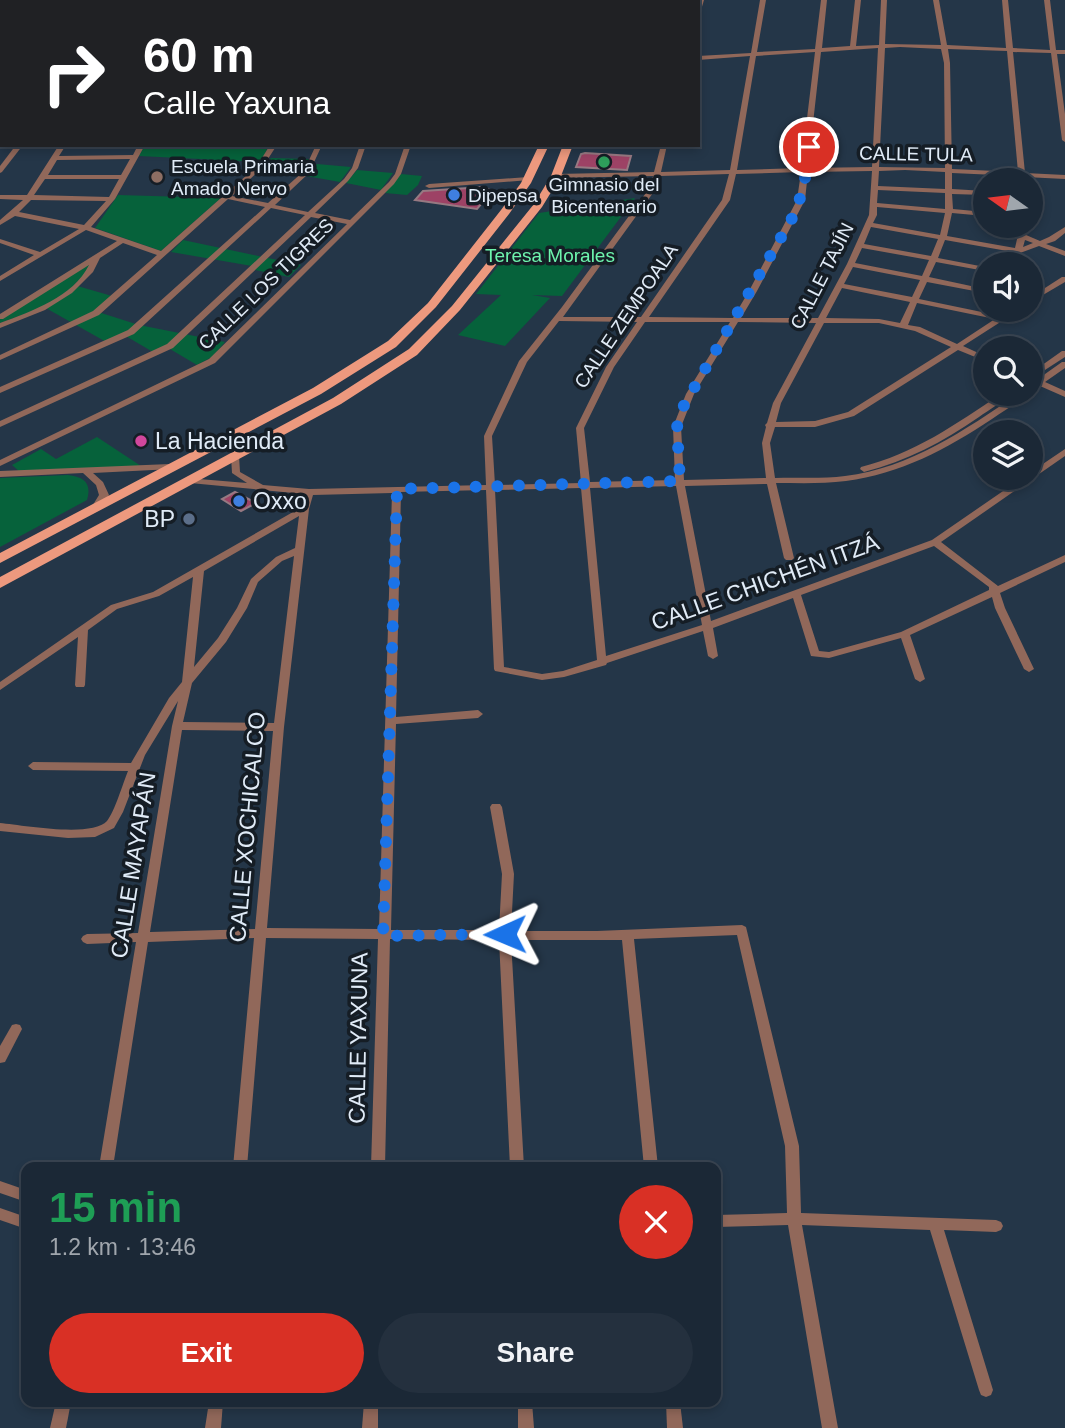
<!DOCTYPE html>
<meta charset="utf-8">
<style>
:root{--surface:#1b2836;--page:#24303e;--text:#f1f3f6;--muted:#a0a6ad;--line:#394451;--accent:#d93025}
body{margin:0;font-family:Arial,sans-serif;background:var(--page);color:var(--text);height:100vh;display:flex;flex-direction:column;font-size:26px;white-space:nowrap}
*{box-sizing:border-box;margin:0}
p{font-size:23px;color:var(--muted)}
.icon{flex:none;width:38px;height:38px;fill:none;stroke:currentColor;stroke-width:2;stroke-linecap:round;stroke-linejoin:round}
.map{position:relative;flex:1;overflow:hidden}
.drawer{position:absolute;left:21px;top:1162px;width:700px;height:245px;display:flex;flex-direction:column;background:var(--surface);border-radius:14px;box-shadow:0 4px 10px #0003,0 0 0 2px var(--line)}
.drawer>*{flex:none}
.hud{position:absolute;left:0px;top:0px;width:700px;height:147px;box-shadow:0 4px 10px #0003,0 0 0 2px var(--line);background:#202124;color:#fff;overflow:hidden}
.needle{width:46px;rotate:284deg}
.buttons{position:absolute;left:973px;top:168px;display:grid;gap:14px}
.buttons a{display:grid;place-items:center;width:70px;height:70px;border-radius:50%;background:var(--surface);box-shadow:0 4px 10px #0003,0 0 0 2px var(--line);font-size:35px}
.pin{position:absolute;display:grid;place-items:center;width:60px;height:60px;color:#fff;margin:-30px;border:4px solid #fff;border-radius:50%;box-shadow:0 2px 7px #0007}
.me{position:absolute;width:77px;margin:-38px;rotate:269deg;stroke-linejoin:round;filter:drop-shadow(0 0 5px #0008)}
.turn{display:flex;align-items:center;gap:24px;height:147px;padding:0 28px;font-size:32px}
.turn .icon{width:91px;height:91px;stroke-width:2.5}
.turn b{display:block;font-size:49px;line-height:60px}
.round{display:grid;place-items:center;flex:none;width:74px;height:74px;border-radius:37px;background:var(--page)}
.summary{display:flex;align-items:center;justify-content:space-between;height:119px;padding:0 28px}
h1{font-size:42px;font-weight:700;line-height:52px;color:#1e9e55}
.action{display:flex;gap:14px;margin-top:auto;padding:14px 28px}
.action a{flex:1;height:80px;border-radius:42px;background:var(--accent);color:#fff;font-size:28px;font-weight:700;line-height:80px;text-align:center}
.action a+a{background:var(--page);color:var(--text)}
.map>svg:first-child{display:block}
.green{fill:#06623b}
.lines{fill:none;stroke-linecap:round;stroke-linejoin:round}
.stream{stroke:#08498d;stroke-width:2}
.building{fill:#9d4265;stroke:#977982;stroke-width:2}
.minor{fill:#91685a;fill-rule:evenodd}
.secondary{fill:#c5846e;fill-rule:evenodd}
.primary{fill:#ed997e;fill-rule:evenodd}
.route{stroke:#1a73e8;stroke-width:12;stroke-dasharray:0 21.6}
.leisure-dot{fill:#2e9e5b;stroke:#151d25;stroke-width:2.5}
.education-dot{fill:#8d6e63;stroke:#151d25;stroke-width:2.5}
.shop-dot{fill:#3f7fe0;stroke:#151d25;stroke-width:2.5}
.hotel-dot{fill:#d1479c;stroke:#151d25;stroke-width:2.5}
.service-dot{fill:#5c6f8a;stroke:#151d25;stroke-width:2.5}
.labels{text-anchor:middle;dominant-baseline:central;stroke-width:7;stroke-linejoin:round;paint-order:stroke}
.far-street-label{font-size:19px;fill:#e0ebf7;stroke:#151d25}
.far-poi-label{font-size:19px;fill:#e0ebf7;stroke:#151d25;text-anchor:start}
.far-park-label{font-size:19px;fill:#6ef5ae;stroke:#151d25}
.poi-label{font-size:23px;fill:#e0ebf7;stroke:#151d25;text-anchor:start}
.street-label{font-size:23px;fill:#e0ebf7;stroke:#151d25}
</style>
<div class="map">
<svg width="1065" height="1428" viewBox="0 0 1065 1428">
<rect width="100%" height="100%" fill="#243648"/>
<g class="green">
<polygon points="145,145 269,145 261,162 139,156"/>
<polygon points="271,158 309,159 297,175 264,169"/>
<polygon points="317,164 351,167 340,182 306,176"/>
<polygon points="357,170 393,173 381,190 346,183"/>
<polygon points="401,174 422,176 418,185 407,195 385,193"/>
<polygon points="118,195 221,198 161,251 95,228"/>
<polygon points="635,198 562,296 532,295 550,298 505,346 458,335 501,295 476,294 539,213"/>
<polygon points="183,240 301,265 289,277 250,269 252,266 171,252"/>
<polygon points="92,262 92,267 74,285 112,296 95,311 139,325 225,342 212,357 197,365 170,349 153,352 124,335 108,343 44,307 0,323 0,318"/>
<polygon points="97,437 141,466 20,472 12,465 41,449 56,459"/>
<path d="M68,475C84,477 92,483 87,500L0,547V478Z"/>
</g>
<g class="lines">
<polyline class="stream" points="366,2 386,0"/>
</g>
<g class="building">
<polygon points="585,153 631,156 627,170 576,167 581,154"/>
<polygon points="484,187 492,191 477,209 415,200 423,191"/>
<polygon points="235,492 256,503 241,511 222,499"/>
</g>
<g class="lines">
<g class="minor">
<rect x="70" y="0" width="6" height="2"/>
<polygon points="698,0 704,0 701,10 698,12"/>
<path d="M760,0H766L757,52L815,49L821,0H827L822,48L850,46L855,0H861L856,46L879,45L881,0H887L885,44L941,45L933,0H939L947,45L1006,48L1002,0H1008L1013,48L1050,50L1044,0H1050L1056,50H1065V54H1057L1065,114V142L1062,140L1051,53L1013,52L1025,173L1065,175V179L1025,177V180H1019L1018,176L952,173V189L985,191V195L952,194L953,209L985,212V216L952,213L947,236L1015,248L1020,226H1026V235L1040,241L1049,237L1065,227V233L1055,241L1046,244L1065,251V256L1039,246L1020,253L1016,264H1008L1013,252L945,240L938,258L985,267V271L936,262L929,277L985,289V293L927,282L919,299L1001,316L1010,310H1019L963,346L985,356V361L958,350L854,416L815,427H775L770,443L775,478C798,477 822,479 845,476C910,468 965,430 1018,394H1027C1017,403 1004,411 992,419C947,449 900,474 846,481C823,484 799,483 776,483L794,558L792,560H786L784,558L767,484L685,486L711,621L932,540L1022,478H1031V472L1065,449V456L941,542L998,586L1065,555V562L1000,593L1005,608L1034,669L1029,672L1024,669L995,608L992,597L910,635L925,679L920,682L915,679L901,638L829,658L811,656L793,598L713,628L718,656L713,659L708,656L703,631L607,663L606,665L564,677L542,680L495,671L494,669L486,490L401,492L396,717L478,710L483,714L478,718L396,724L391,930H499L502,874L490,807L492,804H500L502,807L514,874L511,931H597L742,925L746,927L799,1146L801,1213L996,1220L1001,1222L1003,1226L1001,1230L996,1232L944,1230L993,1390L991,1395L986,1397L981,1395L979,1390L930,1230L802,1225L838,1428H822L788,1225L716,1227V1215L787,1213L785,1146L737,935L634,939L658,1167H644L622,940H511L524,1167H510L499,940L390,939L385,1167H371L378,939L266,938L247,1167H233L254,938L148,942L113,1167H99L136,942L87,944L83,942L81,939L83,936L87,934L138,933L172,726L178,701L145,755L123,812L114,828L95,837L68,838L0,831V823C22,825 92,838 107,821C115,811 123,783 128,771L33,770L28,766L33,762L131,763L169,698L182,682L193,577L159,596L117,609L88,630L85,685L84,687H76L75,685L78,637L0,690V682L111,605L153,592L300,508L304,494L190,483L187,482L186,480L187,478L247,483L232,473L231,456L235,453L239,456L240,472L263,485L309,489L486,485L484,436L519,361L562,307L651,186L653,176L556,178L553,176L556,174L654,172L661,145H667L661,172L730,170L750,56L698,60V56L751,53ZM900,47L941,49L944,63L945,168L879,167L885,48ZM878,48L872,167L808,168L821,52ZM948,49L1007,51L1018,172L952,169L950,63ZM815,52L801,168L737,170L756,56ZM905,170L945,172V189L878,186L879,171ZM872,171L869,215L847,264L818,318H741L757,291L805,200L808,172ZM801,172L797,200L749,291L733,318L649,317L730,200L736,174ZM729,174L722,200L641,317H563L658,186L660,176ZM878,190L945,193V209L877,203ZM877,207L945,213L940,235L873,223L877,215ZM871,227L938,239L931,256L864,244ZM1025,240L1033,243L1023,247ZM862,248L929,260L922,276L855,263ZM853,267L920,280L912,297L844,284ZM842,288L910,302L900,323L879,319L826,318ZM917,303L995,319L957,344L920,327L908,325ZM559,321L637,322L606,367L576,428L581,483L495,485L492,436L527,362ZM645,322H730L686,394L673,427L675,480L590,482L584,428L614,367ZM738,322L816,323L773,403L767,423L765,425L766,427L762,443L766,478L684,480L681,427L694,394ZM824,323H879L915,331L951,347L848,412L815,421L776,422L781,403ZM676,486L702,625L606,656L590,488ZM581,488L597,660L563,671L542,674L504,667L495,490ZM392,493L379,929L267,928L284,727L309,509L313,495ZM299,516L295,548L276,557L251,579L237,608L218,638L194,667L204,571ZM934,546L989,587V590L901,632L829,652L819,651L801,595ZM294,556L274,723L183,722L192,683L226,642L247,608L258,582L282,561ZM182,730L273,731L255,929L150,932Z"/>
<polygon points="0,87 2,88 2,92 0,91"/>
<polygon points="2,107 2,113 0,113 0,108"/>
<polygon points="16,145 23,145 2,172 0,173 0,166"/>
<path d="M59,145H66L59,156L133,155L138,145H145L115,199L91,227L161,251L257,166L270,145H277L262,168L232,196L268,203L304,171L316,145H322L309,173L275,205L308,212L344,179L352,168L360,145H366L358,168L348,181L315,213L350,220L389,182L395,174L405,145H411L401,174L394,184L215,363L0,466V460L209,359L347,224L311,217L173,348L0,427V421L167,344L305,215L271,208L134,334L0,393V387L128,330L265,207L228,199L99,315L0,360V355L93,311L157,255L123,243L100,258L93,272L72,293L45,310L0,328V323C32,311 73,297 89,265L3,319H0V314L117,241L86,230L0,281V276L34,255L0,243V239L40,252L79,229L15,216L0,225V220L23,200L0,199V195H27ZM130,159L121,175H48L57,160ZM45,179H119L109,197L34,195ZM31,200L106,201L84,225L19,212Z"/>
<polygon points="528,177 530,178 530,180 429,188 425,186 429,184"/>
<polygon points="1062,277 1065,277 1065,282 1031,302 1031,297"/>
<polygon points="1062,351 1065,351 1065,357 1031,379 1031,373"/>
<polygon points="1062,362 1065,362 1065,368 1045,382 1065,391 1065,397 1040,386 1031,390 1033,379 1038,379"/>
<path d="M1001,394H1010C1001,403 989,410 979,417C943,442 907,461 864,472L860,469L861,467C914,454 956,424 1001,394Z"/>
<polygon points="170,464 174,467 173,469 93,473 103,482 109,495 99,510 96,511 91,508 99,495 96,485 83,473 0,477 0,471"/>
<polygon points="16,1024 20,1025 22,1029 5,1062 0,1063 0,1046 12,1025"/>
<polygon points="0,1181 26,1190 26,1202 0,1193"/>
<polygon points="0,1208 26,1217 26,1229 0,1220"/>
<polygon points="56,1402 71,1402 66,1428 50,1428"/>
<polygon points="209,1402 223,1402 221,1428 205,1428"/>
<polygon points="364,1402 378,1402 378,1428 362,1428"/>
<polygon points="518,1402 532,1402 534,1428 518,1428"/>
<polygon points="666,1402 680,1402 683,1428 667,1428"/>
</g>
<g class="secondary">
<polygon points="333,0 361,0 359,2"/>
<polygon points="406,0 430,0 403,2"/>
<rect x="0" y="29" width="2" height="4"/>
</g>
<g class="primary">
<polygon points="593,0 601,0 592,2"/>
<rect x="610" y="0" width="8" height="2"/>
<polygon points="539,145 549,145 531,183 509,214 436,307 396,347 321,394 0,563 0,553 313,388 388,341 428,303 501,210 521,183"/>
<polygon points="563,145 573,145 561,176 542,207 460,310 417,355 341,404 0,588 0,577 333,398 409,349 452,306 534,204 551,176"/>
</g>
</g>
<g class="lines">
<polyline class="route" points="505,934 383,936 397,489 680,481 677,427 682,409 795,213 804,186 809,147"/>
</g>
<circle class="leisure-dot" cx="604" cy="162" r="7"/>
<circle class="education-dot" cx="157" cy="177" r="7"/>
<g class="shop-dot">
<circle cx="454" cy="195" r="7"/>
<circle cx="239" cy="501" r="7"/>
</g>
<circle class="hotel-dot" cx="141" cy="441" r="7"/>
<circle class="service-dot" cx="189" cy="519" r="7"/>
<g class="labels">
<g class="far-street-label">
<text transform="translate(916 154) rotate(1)">CALLE TULA</text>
<text transform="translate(822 276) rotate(-63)">CALLE TAJÍN</text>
<text transform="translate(266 284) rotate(-44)">CALLE LOS TIGRES</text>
<text transform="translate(626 316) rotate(-56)">CALLE ZEMPOALA</text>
</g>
<g class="far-poi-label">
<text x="171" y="166">Escuela Primaria<tspan x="171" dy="22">Amado Nervo</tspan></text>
<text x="604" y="184" text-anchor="middle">Gimnasio del<tspan x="604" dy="22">Bicentenario</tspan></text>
<text x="468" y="195">Dipepsa</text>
</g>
<g class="far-park-label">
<text x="550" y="255">Teresa Morales</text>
</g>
<g class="poi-label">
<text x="155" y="441">La Hacienda</text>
<text x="253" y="501">Oxxo</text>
<text x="175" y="519" text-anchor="end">BP</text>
</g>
<g class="street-label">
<text transform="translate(765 582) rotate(-20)">CALLE CHICHÉN ITZÁ</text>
<text transform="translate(247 827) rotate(-85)">CALLE XOCHICALCO</text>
<text transform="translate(133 865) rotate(-81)">CALLE MAYAPÁN</text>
<text transform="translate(358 1038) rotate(-89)">CALLE YAXUNA</text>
</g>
</g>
</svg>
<div class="buttons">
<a><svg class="needle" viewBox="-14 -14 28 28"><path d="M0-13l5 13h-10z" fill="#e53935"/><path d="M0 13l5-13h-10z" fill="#a0a6ad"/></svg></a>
<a><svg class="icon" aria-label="sound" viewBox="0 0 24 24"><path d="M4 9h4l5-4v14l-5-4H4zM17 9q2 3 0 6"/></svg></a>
<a><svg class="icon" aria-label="search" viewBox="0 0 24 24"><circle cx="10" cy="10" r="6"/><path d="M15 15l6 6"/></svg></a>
<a><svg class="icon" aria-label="layers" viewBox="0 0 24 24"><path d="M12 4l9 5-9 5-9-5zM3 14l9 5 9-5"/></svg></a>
</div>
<div class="pin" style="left:809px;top:147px;background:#d93025"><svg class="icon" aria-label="arrive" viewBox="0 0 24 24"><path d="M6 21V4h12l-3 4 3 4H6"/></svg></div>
<svg class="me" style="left:505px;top:934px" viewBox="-20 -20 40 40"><path d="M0-17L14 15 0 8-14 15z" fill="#1a73e8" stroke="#fff" stroke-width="4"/></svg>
<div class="hud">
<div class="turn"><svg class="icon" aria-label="right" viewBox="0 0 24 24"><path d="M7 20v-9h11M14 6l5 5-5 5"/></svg><div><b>60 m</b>Calle Yaxuna</div></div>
</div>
<section class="drawer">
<div class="summary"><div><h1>15 min</h1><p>1.2 km · 13:46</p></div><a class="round" style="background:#d93025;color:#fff"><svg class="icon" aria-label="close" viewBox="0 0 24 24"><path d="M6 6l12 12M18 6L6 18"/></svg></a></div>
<div class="action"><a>Exit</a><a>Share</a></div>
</section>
</div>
